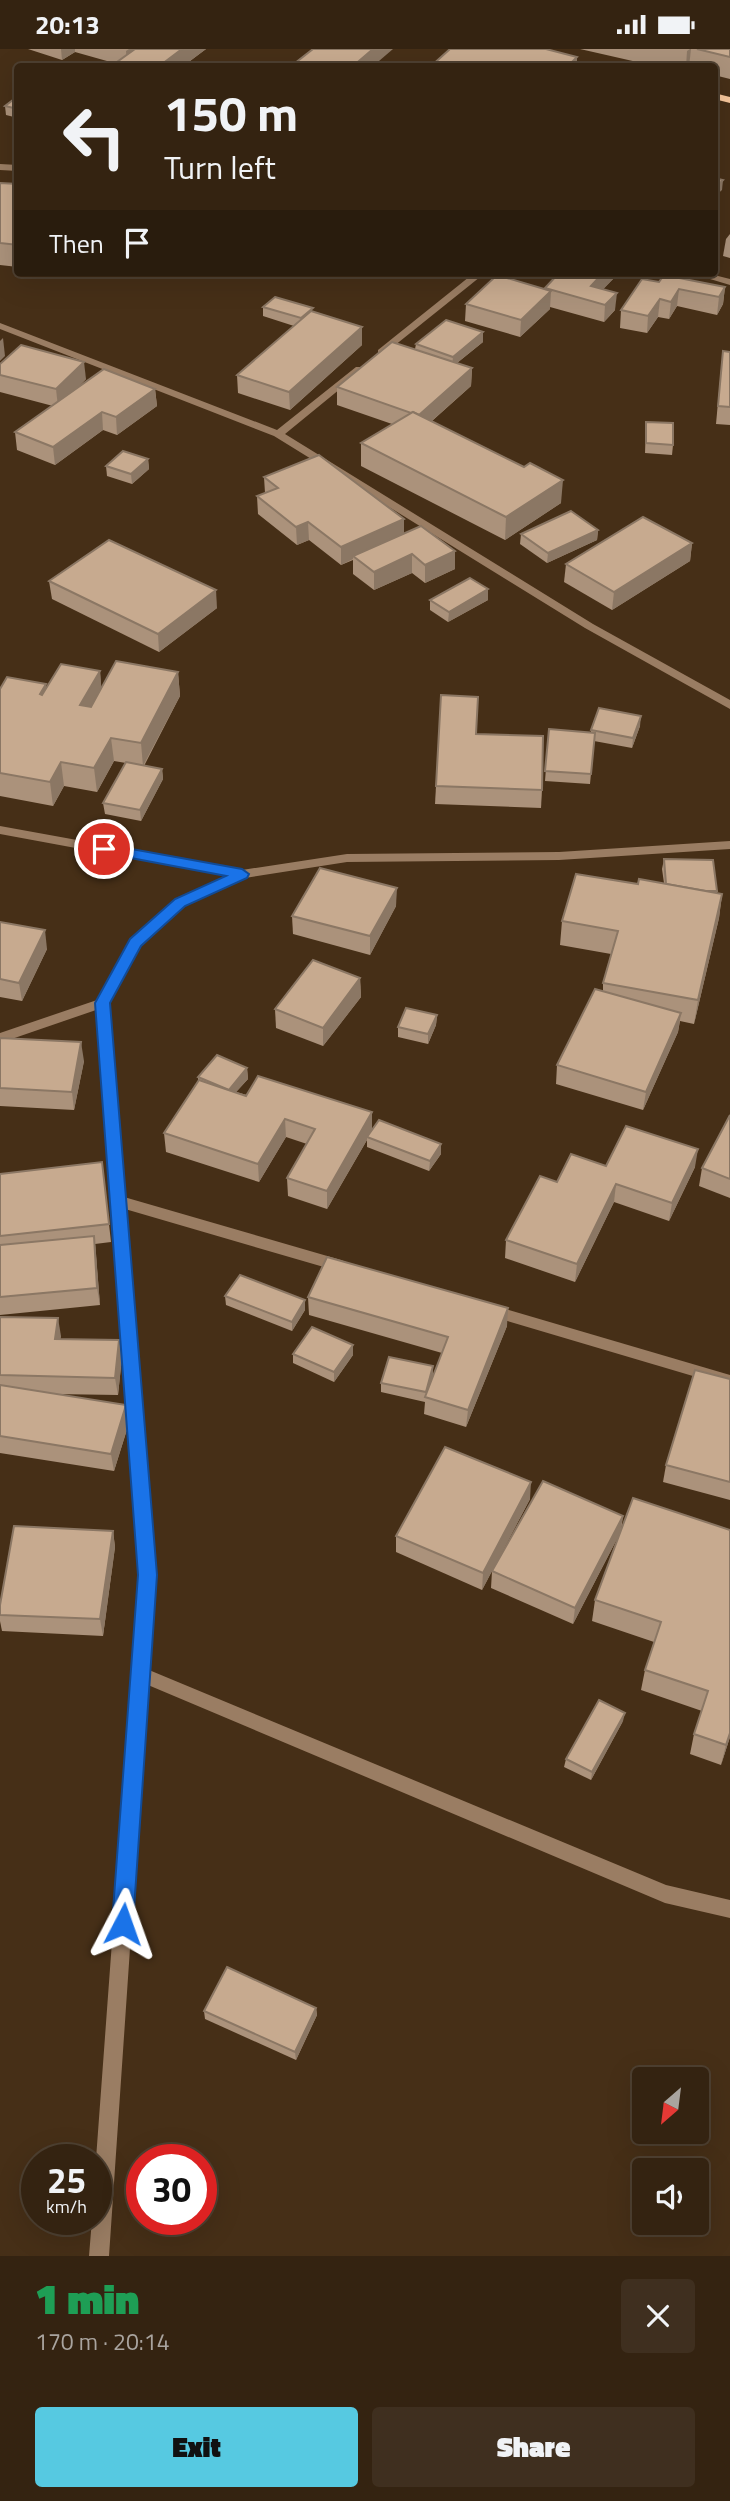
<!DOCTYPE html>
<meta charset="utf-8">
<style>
:root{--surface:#342311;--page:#3f2f1f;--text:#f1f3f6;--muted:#a9a49f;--line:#4e4031;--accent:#56c9e1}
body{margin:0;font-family:"Titillium Web",sans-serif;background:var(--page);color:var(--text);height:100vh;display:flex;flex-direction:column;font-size:26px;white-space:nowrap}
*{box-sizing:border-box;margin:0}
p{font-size:23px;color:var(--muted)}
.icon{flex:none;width:38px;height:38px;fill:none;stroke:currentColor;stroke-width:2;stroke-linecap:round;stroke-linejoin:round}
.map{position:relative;height:2207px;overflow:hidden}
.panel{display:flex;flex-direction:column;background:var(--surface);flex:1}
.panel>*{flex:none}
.banner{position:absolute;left:14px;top:14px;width:704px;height:214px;border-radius:7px;box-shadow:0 7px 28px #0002,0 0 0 2px var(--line);background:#342311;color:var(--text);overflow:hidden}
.needle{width:46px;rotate:208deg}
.tools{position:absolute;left:632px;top:2018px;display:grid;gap:14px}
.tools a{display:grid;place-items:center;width:77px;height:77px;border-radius:7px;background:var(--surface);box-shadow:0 7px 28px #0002,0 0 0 2px var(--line);font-size:35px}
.speed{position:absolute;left:21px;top:2095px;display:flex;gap:14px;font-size:35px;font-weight:700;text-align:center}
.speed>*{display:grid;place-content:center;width:91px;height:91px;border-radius:50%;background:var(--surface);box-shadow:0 7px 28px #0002,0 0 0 2px var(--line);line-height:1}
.speed small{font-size:18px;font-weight:400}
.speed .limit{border:10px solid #d22;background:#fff;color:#111}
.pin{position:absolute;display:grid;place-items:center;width:60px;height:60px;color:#fff;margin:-30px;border:4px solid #fff;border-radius:50%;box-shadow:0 2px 7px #0007}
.me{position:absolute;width:77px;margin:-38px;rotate:4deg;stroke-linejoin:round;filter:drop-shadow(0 0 5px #0008)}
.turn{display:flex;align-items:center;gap:24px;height:147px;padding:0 35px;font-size:32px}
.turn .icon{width:91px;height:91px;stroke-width:2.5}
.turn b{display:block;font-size:49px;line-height:60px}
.then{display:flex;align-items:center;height:66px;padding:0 35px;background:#0003;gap:14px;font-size:26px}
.round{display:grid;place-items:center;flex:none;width:74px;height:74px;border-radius:7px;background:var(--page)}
.summary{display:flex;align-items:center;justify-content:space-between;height:119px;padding:0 35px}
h1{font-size:42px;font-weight:800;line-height:52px;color:#1e9e55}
.button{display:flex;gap:14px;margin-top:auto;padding:14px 35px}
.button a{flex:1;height:80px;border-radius:7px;background:var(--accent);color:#111;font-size:28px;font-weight:800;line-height:80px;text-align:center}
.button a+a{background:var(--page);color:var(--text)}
.status{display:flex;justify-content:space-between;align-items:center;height:49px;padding:0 35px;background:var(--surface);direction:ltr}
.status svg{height:19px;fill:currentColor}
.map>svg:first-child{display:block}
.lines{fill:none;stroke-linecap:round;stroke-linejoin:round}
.minor{fill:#9a7d63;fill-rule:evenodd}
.primary{fill:#f7c79c;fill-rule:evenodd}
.wall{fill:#ab927b}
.shaded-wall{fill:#8b7764}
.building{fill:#c7aa8f;stroke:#8b7764;stroke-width:2}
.route{fill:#1a73e8;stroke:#114b97;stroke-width:2}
</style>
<div class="status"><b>20:13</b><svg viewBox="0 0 49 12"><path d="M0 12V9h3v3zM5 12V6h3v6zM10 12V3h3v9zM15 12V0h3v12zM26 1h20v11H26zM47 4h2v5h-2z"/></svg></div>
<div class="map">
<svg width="730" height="2207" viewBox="0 0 730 2207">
<rect width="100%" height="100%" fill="#462f17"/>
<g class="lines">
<g class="minor">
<polygon points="0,115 18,116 18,122 0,121"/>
<polygon points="474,224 485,224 384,305 378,305 378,301"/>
<polygon points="690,224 706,224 730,230 730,236"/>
<polygon points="0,274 277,381 356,318 362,318 362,322 285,385 593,575 730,651 730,660 585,579 274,387 0,280"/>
<polygon points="0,777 242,821 347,805 559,803 730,792 730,800 559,811 347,813 245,829 184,856 140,897 109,954 124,1148 341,1211 346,1213 348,1217 346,1221 341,1223 125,1160 155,1526 149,1621 666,1836 730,1851 730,1869 665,1854 148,1636 109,2207 89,2207 92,2170 96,2170 96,2110 139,1526 96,961 0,994 0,984 97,951 130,891 176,850 227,827 0,785"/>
<polygon points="492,1256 730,1326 730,1338 487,1266 485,1262 487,1258"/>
</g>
<g class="primary">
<polygon points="514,0 531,0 596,18 577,18"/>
<polygon points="714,44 730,48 730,54 714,50"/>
</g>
</g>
<g class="wall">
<polygon points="28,0 206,0 182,18 110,18 114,14 75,3 62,11"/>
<polygon points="580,0 730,0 730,30 714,26 714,18 659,18"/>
<polygon points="18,48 18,69 6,66 5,57"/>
<polygon points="0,134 18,135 18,218 0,216"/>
<polygon points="730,185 730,209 723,207 726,190"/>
<polygon points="559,224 615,224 615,228 603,240 615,261 604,273 550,258 550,260 520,288 465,272 466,255 544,240 545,239"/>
<polygon points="659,233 725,238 723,255 717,266 677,257 669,270 658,268 647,284 620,279 621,261"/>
<polygon points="263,258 313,263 362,278 362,296 290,361 238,344 237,326 294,277 263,267"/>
<polygon points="483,283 483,293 457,314 472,319 471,337 432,372 561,454 505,491 361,417 361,394 392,375 337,356 337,338 415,300 416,295"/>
<polygon points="730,303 730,376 716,375 721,320"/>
<polygon points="0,315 86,330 76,340 155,340 157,357 117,386 103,381 55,416 17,401 15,383 53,357 0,343"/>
<polygon points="646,373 673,396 672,406 645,404"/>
<polygon points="148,410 149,420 132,435 107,427 106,417"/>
<polygon points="264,428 404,470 404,484 455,502 455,520 425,534 412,524 374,541 353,525 353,511 341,516 309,491 297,496 258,465 257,447 265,444"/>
<polygon points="598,481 597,491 547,514 520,495 521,485"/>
<polygon points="692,494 690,512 612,561 564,533 566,515"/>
<polygon points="49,532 217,559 159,603 52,550"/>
<polygon points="430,551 488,551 448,573 430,561"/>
<polygon points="100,622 101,639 178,623 180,647 144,717 162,720 163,730 141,772 105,765 103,754 126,714 114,712 97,743 64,737 53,757 0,747 0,640 46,635 46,639"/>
<polygon points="640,677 632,699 594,692 590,735 545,732 549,680 591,684 591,681"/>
<polygon points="436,737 542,741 541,759 435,755"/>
<polygon points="664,810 717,842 717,844 722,845 719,869 694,975 680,972 678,983 643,1061 556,1035 557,1016 603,942 603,934 611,905 560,896 562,872 638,835 664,834 662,820"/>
<polygon points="396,857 370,906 293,885 292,867"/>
<polygon points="0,873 47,900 22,952 0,948"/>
<polygon points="360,929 361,948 323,997 276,979 275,960"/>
<polygon points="437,966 436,976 428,995 398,988 398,978"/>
<polygon points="0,989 84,1012 74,1061 0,1057"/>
<polygon points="247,1019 248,1030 236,1043 372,1080 441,1095 441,1105 429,1122 367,1098 367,1091 327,1160 288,1147 287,1129 307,1095 286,1088 259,1133 166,1103 164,1084 198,1032 198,1028"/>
<polygon points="730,1066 730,1149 699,1137 702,1119"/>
<polygon points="102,1113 111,1193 95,1195 100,1256 0,1266 0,1125"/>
<polygon points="606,1117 695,1118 669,1172 614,1153 575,1233 505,1209 506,1191 557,1133"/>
<polygon points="225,1247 305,1261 292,1282 226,1256"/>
<polygon points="308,1248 507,1277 466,1378 424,1365 425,1353 381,1343 381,1334 433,1326 442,1304 309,1266"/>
<polygon points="0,1268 61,1287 60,1290 122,1308 118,1346 53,1345 129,1374 114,1422 0,1404"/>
<polygon points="293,1305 353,1306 334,1333 293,1314"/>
<polygon points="730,1330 730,1451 663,1433 666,1416"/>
<polygon points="633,1449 730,1688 721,1716 690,1705 694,1685 702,1662 641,1641 645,1621 654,1593 592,1572 595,1551 619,1486 573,1575 491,1539 492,1522 623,1467 621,1482"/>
<polygon points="530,1450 482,1541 396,1503 396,1487"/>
<polygon points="113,1482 115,1498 103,1587 2,1582 0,1572 0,1556"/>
<polygon points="623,1672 591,1731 564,1718 566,1710"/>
<polygon points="316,1959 317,1966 296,2011 205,1970 204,1962"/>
</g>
<g class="shaded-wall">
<polygon points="61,0 75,0 75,3 62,11"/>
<polygon points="129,0 154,0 127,18 126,2"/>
<polygon points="182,0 206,0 182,18 158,18"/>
<polygon points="373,0 393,0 372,18 352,18"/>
<polygon points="690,0 691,0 689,18 686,18 687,2"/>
<polygon points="577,8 577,18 567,18"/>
<polygon points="723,131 722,141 714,148 714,140"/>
<polygon points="603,224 615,224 615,228 592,252 591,237"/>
<polygon points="725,238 723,255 717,266 719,248"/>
<polygon points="679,240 677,257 669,270 671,253"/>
<polygon points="551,242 550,260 520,288 521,271"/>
<polygon points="617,244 615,261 604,273 605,256"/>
<polygon points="660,250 658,268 647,284 648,267"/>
<polygon points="362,278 362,296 290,361 289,343"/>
<polygon points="483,283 483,293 452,318 453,308"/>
<polygon points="3,289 5,307 0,312 0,292"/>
<polygon points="84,313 86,330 58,358 56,340"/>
<polygon points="472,319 471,337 418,384 419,366"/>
<polygon points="155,340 157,357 117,386 116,368"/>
<polygon points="102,363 103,381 55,416 53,398"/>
<polygon points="148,410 149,420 132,435 131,425"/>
<polygon points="563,431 561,454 505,491 506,468"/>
<polygon points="404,470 404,489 353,507 353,510 341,516 341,498"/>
<polygon points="308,473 309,491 297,496 296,478"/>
<polygon points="598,481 597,491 547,514 548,504"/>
<polygon points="692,494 690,512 612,561 614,543"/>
<polygon points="455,502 455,520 425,534 425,516"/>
<polygon points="412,505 412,524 374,541 374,523"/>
<polygon points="488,540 488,551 448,573 449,563"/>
<polygon points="216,541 217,559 159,603 158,585"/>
<polygon points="100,622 102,646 83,680 80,656"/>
<polygon points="178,623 180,647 143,717 141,694"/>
<polygon points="46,635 49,658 40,645"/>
<polygon points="641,667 640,677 632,699 633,689"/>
<polygon points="111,689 114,712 97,743 94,719"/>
<polygon points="61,713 64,737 53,757 50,733"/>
<polygon points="162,720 163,730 141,772 140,761"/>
<polygon points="397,839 396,857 370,906 370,887"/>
<polygon points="722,845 719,869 694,975 698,951"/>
<polygon points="45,881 47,900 22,952 19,934"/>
<polygon points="360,929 361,948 323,997 323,979"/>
<polygon points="681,964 678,983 643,1061 646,1043"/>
<polygon points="437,966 436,976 428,995 428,985"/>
<polygon points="81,993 84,1012 74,1061 72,1043"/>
<polygon points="247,1019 248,1030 228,1052 228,1042"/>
<polygon points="372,1063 372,1081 367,1088 367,1091 327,1160 327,1142"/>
<polygon points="285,1070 286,1088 259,1133 258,1115"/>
<polygon points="441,1095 441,1105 429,1122 430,1112"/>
<polygon points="698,1100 695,1118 669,1172 672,1154"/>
<polygon points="616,1135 614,1153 575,1233 577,1215"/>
<polygon points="94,1187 96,1204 100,1256 97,1239"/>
<polygon points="305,1251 305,1261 292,1282 292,1273"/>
<polygon points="508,1259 507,1277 466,1378 468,1361"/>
<polygon points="58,1269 61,1287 58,1307 55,1290"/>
<polygon points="119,1291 122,1308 118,1346 115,1329"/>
<polygon points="353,1296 353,1306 334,1333 334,1323"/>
<polygon points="433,1317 433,1326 426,1348 426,1343"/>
<polygon points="126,1356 129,1374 114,1422 111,1405"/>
<polygon points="531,1433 530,1450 482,1541 483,1524"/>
<polygon points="623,1467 620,1484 573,1575 575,1559"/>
<polygon points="113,1482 115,1498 103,1587 100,1570"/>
<polygon points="625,1664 623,1672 591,1731 592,1723"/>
<polygon points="730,1684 730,1688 721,1716 726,1696"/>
<polygon points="316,1959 317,1966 296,2011 295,2003"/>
</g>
<g class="building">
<polygon points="135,0 182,0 158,18 110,18"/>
<polygon points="313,0 373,0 352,18 290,18"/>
<polygon points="450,0 546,0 577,8 567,18 430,18"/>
<polygon points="697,0 730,0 730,8"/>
<polygon points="17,48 18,60 5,57"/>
<polygon points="714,129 723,131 714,140"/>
<polygon points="0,134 18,135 18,196 0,194"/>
<polygon points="559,224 603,224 591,237 617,244 605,256 545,239"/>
<polygon points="497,226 551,242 521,271 466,255"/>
<polygon points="664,226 725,238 719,248 679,240 671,253 660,250 648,267 621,261 642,230 659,233"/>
<polygon points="275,248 313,259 301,269 263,258"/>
<polygon points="311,262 362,278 289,343 237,326"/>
<polygon points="446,271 483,283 453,308 416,295"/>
<polygon points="392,293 472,319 419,366 413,363 411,364 337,338"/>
<polygon points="21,296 84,313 56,340 0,326 0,315"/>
<polygon points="723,302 730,303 730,358 718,357"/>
<polygon points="104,320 155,340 116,368 102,363 53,398 15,383"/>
<polygon points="413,363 524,418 530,414 563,431 506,468 361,394"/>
<polygon points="646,373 673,374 673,396 646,394"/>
<polygon points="123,402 148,410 131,425 106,417"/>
<polygon points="319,406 404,470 341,498 308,473 296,478 257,447 278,439 264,428"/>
<polygon points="571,462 598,481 548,504 521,485"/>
<polygon points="643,468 692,494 614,543 566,515"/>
<polygon points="421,477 455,502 425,516 412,505 374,523 353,507"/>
<polygon points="109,491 216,541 158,585 49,532"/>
<polygon points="470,529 488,540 449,563 430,551"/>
<polygon points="116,612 178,623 141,694 111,689 94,719 61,713 50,733 0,724 0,640 7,628 46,635 40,645 42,646 61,615 100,622 80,656 91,658"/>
<polygon points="441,646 478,648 476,685 543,687 542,741 436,737"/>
<polygon points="599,659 641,667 633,689 591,681"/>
<polygon points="549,680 595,684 591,725 545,722"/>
<polygon points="126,713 162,720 140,761 103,754"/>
<polygon points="664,810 713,811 717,842 706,842 666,835"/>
<polygon points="320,819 397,839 370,887 292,867"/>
<polygon points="576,825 638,835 639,830 722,845 698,951 603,934 618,882 562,872"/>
<polygon points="0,873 45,881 19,934 0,930"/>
<polygon points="313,911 360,929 323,979 275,960"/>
<polygon points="595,940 681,964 646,1043 557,1016"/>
<polygon points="406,959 437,966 428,985 398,978"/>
<polygon points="0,989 81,993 72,1043 0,1039"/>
<polygon points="217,1006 247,1019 229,1041 198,1028"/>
<polygon points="258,1027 372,1063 327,1142 287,1129 315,1080 285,1070 258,1115 164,1084 199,1031 246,1047"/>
<polygon points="730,1066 730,1130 702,1119"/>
<polygon points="379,1071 441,1095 430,1112 367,1088"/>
<polygon points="626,1077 698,1100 672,1154 616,1135 577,1215 506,1191 540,1127 557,1133 571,1105 606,1117"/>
<polygon points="102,1113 109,1175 0,1187 0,1125"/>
<polygon points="94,1187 97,1239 0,1248 0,1196"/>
<polygon points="327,1208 508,1259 468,1361 425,1348 448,1288 308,1248"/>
<polygon points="240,1226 305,1251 292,1273 225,1247"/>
<polygon points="0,1268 58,1269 55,1290 119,1291 115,1329 0,1326"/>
<polygon points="312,1278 353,1296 334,1323 293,1305"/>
<polygon points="389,1308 433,1317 426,1343 381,1334"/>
<polygon points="695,1321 730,1330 730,1433 666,1416"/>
<polygon points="0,1336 126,1356 111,1405 0,1387"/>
<polygon points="445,1398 531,1433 483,1524 396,1487"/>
<polygon points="543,1432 623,1467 575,1559 492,1522"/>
<polygon points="633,1449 730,1481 730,1684 726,1696 694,1685 708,1642 645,1621 661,1573 595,1551"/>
<polygon points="14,1477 113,1482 100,1570 0,1566 0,1556"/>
<polygon points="599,1651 625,1664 592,1723 566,1710"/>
<polygon points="227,1918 316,1959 295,2003 204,1962"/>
</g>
<polygon class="route" points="104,795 242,820 249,825 247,829 185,857 141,897 110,954 157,1526 133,1875 130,1882 123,1885 115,1882 112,1875 138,1526 95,954 130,890 175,850 226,827 99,803 97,800"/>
</svg>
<div class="tools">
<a><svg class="needle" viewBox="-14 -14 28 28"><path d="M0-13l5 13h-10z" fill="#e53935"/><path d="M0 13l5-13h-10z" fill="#a9a49f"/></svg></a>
<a><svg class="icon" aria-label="sound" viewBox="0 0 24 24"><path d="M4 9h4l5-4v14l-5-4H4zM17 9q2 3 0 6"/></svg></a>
</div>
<div class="speed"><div>25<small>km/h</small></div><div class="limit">30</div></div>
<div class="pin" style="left:104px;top:800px;background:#d93025"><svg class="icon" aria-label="arrive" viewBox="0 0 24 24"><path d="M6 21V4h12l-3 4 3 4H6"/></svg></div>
<svg class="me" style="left:123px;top:1875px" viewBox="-20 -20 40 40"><path d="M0-17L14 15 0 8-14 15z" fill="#1a73e8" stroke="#fff" stroke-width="4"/></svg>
<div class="banner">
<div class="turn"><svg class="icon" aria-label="left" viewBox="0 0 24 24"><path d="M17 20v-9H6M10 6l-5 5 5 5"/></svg><div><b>150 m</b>Turn left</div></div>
<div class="then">Then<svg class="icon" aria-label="arrive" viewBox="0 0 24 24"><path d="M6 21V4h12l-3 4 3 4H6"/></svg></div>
</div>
</div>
<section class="panel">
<div class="summary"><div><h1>1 min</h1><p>170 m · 20:14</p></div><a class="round"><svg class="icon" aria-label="close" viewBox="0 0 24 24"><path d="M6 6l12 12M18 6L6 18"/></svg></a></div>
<div class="button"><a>Exit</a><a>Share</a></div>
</section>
